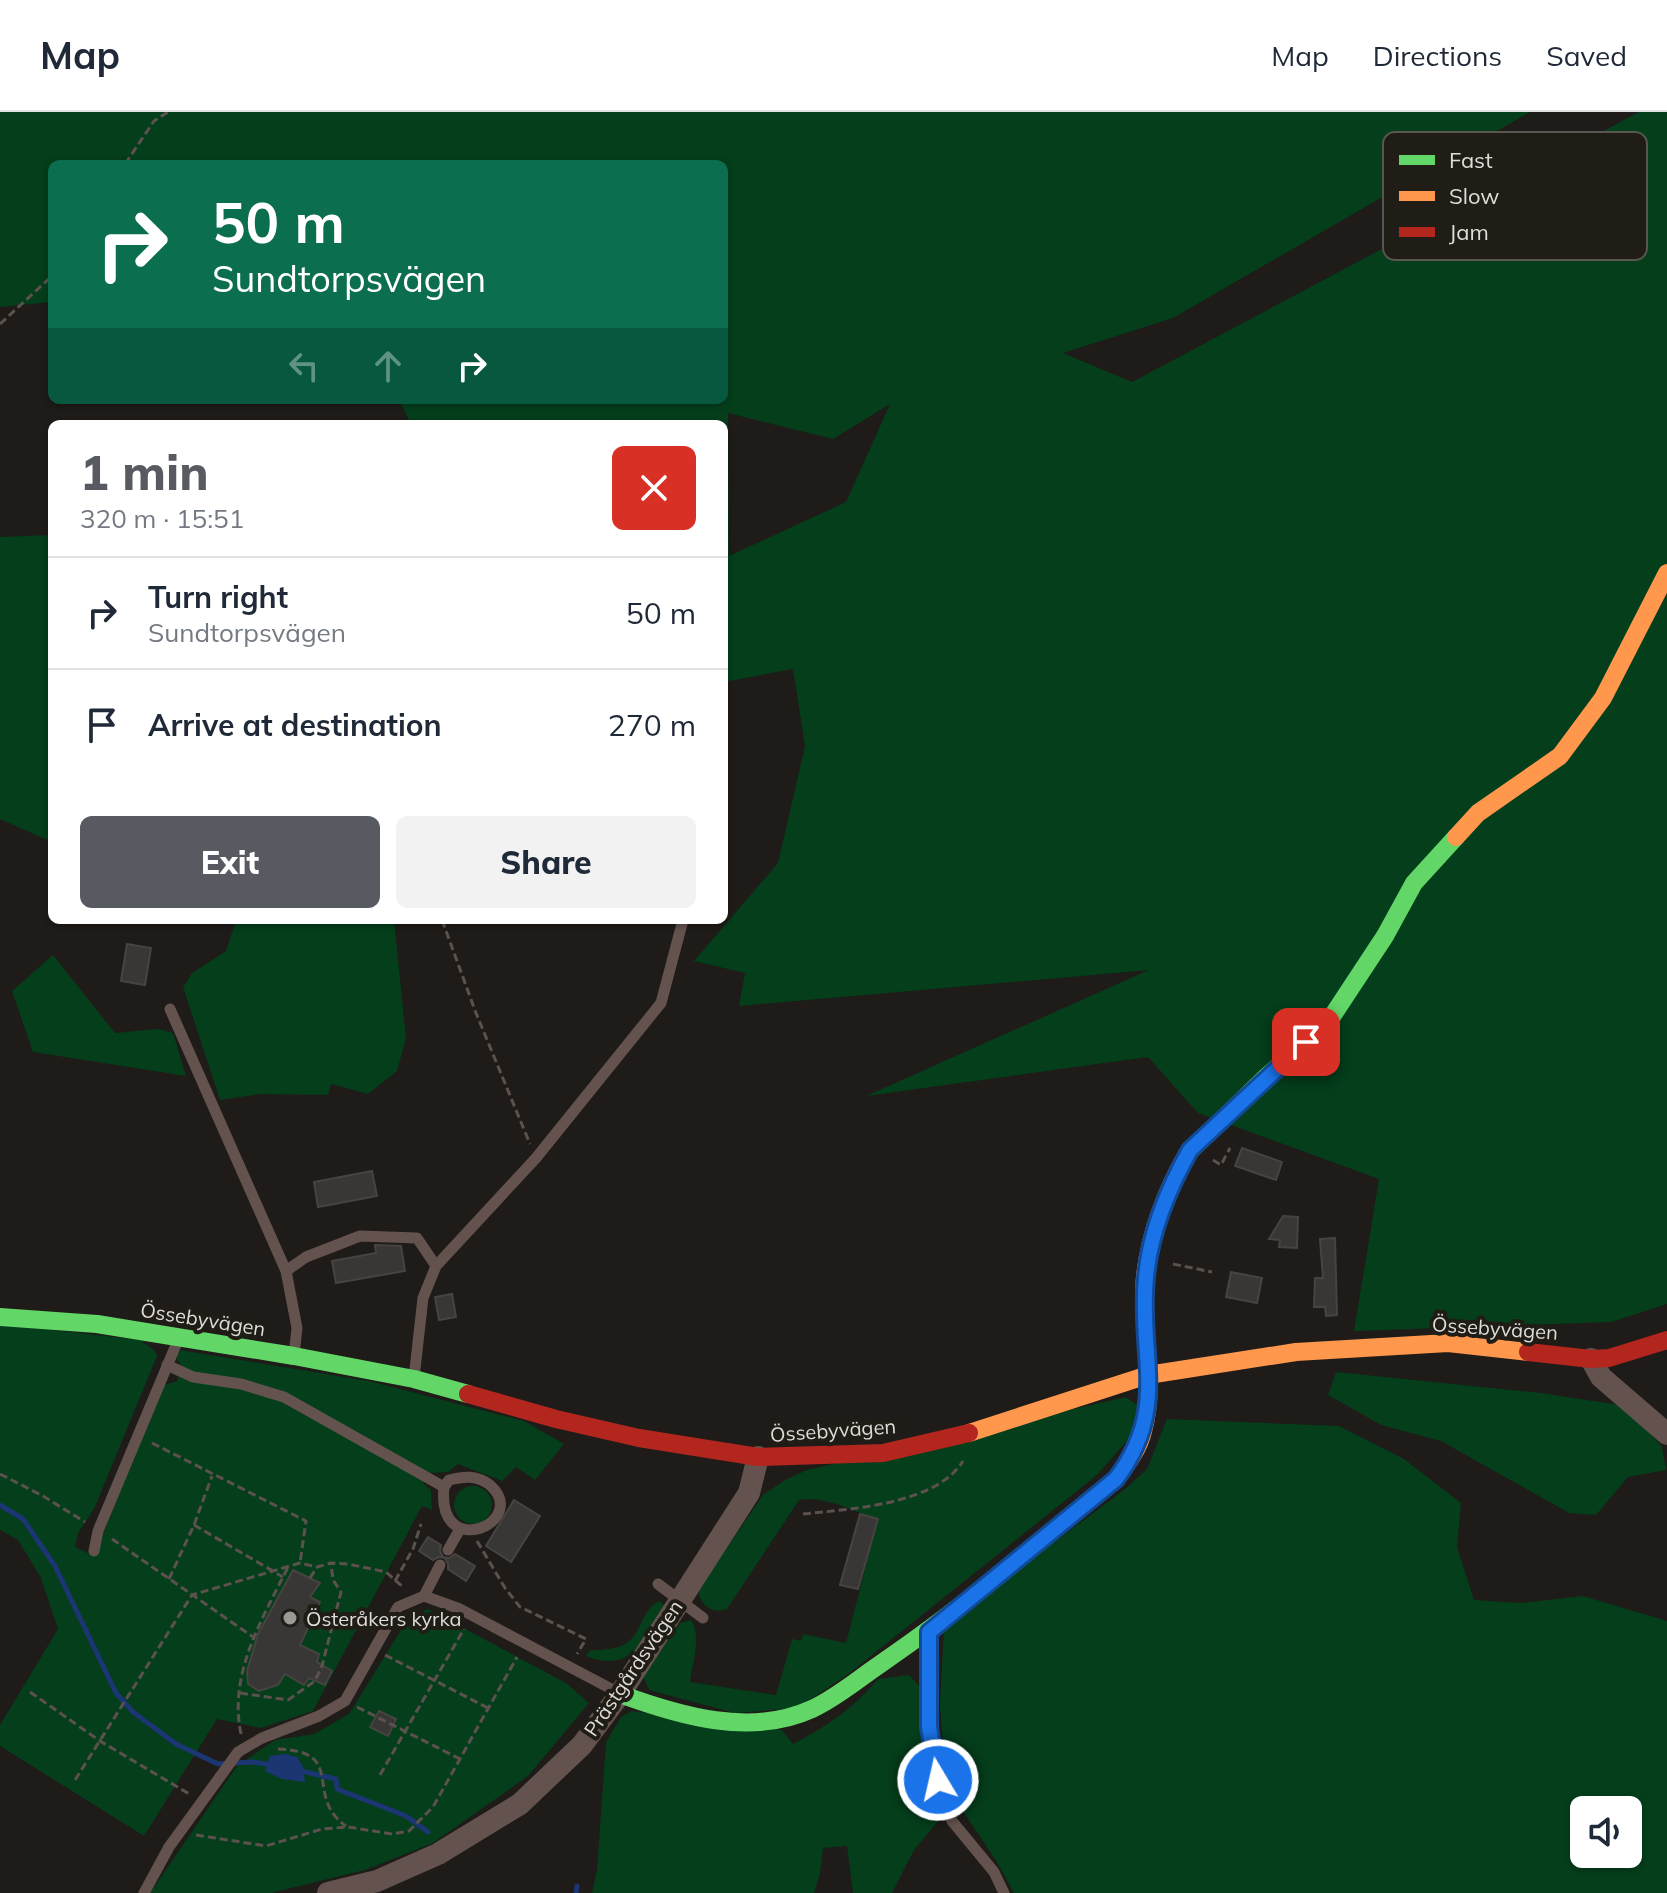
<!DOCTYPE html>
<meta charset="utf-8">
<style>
:root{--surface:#fff;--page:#f2f2f3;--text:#1f2937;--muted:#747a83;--line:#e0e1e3;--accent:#575b61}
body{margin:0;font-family:Mulish,sans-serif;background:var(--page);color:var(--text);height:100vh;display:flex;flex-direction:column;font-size:30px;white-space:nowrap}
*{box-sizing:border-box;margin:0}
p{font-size:26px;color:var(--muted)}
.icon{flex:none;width:44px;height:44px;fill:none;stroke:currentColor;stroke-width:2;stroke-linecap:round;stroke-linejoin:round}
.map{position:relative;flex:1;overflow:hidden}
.drawer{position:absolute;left:48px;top:308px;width:680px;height:504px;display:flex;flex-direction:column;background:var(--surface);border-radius:12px;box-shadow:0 2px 6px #0004}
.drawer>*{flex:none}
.guide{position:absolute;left:48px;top:48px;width:680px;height:244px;border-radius:12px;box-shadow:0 2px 6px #0004;background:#0b6e4f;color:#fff;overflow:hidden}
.buttons{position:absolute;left:1570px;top:1684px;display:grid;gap:16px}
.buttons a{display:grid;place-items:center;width:72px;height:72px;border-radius:12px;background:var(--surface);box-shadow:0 2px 6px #0004;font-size:40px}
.pin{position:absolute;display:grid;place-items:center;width:68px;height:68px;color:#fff;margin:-34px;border-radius:16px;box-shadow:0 4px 12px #0006}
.me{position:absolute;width:88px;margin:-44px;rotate:351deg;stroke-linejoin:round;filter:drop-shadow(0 0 6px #0008)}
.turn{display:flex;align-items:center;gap:28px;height:168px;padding:0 32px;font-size:36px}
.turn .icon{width:104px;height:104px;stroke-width:2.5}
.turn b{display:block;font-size:56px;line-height:68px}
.lanes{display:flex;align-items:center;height:76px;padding:0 32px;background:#0003;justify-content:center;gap:40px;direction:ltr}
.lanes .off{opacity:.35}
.round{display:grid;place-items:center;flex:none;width:84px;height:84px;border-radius:12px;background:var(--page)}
.summary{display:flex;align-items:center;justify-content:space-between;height:136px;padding:0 32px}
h1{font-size:48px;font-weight:800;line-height:60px;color:var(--accent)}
.button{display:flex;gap:16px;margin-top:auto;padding:16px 32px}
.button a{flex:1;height:92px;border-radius:12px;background:var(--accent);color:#fff;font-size:32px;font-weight:800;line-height:92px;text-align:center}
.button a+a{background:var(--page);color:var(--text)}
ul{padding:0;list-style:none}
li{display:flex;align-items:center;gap:24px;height:112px;padding:0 32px;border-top:2px solid var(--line)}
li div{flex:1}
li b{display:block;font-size:30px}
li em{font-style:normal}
header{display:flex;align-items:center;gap:48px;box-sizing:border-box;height:112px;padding:0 40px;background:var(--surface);border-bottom:2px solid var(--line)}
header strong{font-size:38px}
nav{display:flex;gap:44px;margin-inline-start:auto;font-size:28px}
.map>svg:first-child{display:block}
.green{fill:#043e1b;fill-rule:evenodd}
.water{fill:#1c3673}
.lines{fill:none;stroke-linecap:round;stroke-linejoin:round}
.stream{stroke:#1c3673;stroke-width:5}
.building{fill:#393735;stroke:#464441;stroke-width:2}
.path{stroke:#5c514e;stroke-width:3;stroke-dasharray:8 4;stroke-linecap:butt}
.lane{stroke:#64524e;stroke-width:11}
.street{stroke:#64524e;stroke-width:22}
.fast{stroke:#63d668;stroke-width:18}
.slow{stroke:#ff974d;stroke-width:18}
.jam{stroke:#b3261e;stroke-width:18}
.route-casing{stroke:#114b97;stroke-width:20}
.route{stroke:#1a73e8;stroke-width:14}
.poi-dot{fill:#9b9895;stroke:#201c16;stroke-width:3}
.labels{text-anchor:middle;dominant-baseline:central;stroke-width:8;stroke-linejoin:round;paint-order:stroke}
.street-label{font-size:20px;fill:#dfdcd9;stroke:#201c16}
.poi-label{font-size:20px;fill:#dfdcd9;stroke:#201c16;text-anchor:start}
.key{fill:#201c16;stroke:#595650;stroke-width:2}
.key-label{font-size:22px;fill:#dfdcd9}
</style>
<header>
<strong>Map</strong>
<nav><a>Map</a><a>Directions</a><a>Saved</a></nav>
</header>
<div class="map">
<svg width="1667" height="1781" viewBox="0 0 1667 1781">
<rect width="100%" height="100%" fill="#1e1b18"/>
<g class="green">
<path d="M0,0H1530L1173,206L1063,241L1132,270L1639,0H1667V1192L1611,1210L1354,1219L1379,1067L1198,1001L1148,945L866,984L1149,858L739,894L745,861L694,849L778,751L805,634L793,557L724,570V312H411L399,288H724V52H52V190L0,195ZM890,292L846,390L729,444L728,301L833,327Z"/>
<polygon points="52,423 52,730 0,707 0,425"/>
<polygon points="236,808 394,808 406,926 397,959 368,982 331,972 328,983 261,982 220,988 183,875 192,861 226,839"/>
<polygon points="53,843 115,921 158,917 173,921 186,964 33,940 12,879"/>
<polygon points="0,1212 141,1228 156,1240 157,1244 94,1397 78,1421 75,1435 94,1444 164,1273 177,1269 182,1255 176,1246 180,1238 369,1269 524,1309 564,1332 535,1368 516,1355 502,1369 458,1352 448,1360 430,1361 423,1371 431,1378 432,1398 422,1394 313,1599 261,1616 217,1607 144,1724 0,1634 0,1613 58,1517 41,1466 18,1428 0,1418"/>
<polygon points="1336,1260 1541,1281 1626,1294 1662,1335 1666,1358 1628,1365 1596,1403 1569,1401 1441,1329 1381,1313 1328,1283"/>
<path d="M1126,1285L1140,1295L1133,1322L1097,1363L847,1563L798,1596L735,1601L649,1578L643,1564L680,1511L691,1508C702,1524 692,1552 690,1570L776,1583L792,1527L801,1529L803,1522L846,1531L878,1407C854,1400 824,1383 799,1388L727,1497C712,1503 700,1493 698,1478L763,1383L785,1368L807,1358Z"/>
<path d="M1167,1307L1339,1314L1404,1347L1461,1391L1457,1435L1474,1488L1521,1491L1583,1484L1667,1509V1781H1014L997,1750L946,1674L940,1593L944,1514L1125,1377L1147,1357ZM1584,1698H1628V1742H1584Z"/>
<circle cx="473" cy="1393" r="19"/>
<path d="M660,1489L668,1496C645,1528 631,1562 586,1544L589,1539C601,1537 619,1538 628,1530C642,1519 642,1496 660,1489Z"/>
<polygon points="428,1497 566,1571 589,1591 528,1664 433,1731 365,1758 271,1781 150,1781 237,1654 275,1628 314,1622 349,1602 409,1505"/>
<path d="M909,1563L922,1577L923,1650L937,1685L941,1706L914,1738L892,1781H853L847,1734L823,1736L820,1762L814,1781H592L597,1758L606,1630L621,1605L632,1599L782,1618L793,1632C830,1612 850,1599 878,1567Z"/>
</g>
<polygon class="water" points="284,1642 297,1645 303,1655 305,1670 282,1667 265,1659 270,1644"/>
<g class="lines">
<g class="stream">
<polyline points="0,1393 23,1407 55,1454 116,1581 133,1600 176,1632 218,1652 253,1650 272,1653"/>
<polyline points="297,1658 336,1667 337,1677 406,1704 428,1720"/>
<polyline points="576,1781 577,1774"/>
</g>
</g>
<g class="building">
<polygon points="127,832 151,836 145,873 121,869"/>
<polygon points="1242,1036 1282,1050 1276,1068 1235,1054"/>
<polygon points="372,1059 377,1084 318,1095 314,1070"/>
<polygon points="1283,1104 1298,1105 1297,1136 1279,1135 1280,1128 1269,1127"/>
<polygon points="1335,1126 1337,1203 1326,1204 1325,1195 1314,1195 1315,1166 1323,1166 1320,1127"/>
<polygon points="375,1133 401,1134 405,1159 336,1171 332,1149 376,1141"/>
<polygon points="1231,1160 1262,1166 1257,1191 1226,1185"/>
<polygon points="452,1182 456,1205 439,1208 435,1185"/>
<polygon points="514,1388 540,1404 511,1450 486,1434"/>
<polygon points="860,1402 878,1407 858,1477 840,1473"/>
<polygon points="428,1425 441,1433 440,1439 443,1445 449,1446 455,1442 475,1454 466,1469 448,1457 448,1452 445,1446 439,1445 433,1448 419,1439"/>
<polygon points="293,1458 320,1471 310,1485 320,1490 300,1533 319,1542 317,1550 332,1559 325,1573 309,1566 304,1573 285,1562 278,1573 259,1579 248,1572 247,1559 258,1522"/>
<polygon points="379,1599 396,1607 388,1624 370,1615"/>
</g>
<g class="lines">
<g class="path">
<polyline points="125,52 154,9 168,0"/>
<polyline points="0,212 52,164"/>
<polyline points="442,808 476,901 530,1032"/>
<polyline points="1213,1048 1221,1053 1230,1036"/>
<polyline points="1173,1152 1212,1160"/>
<polyline points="152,1331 306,1409 300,1451"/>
<polyline points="0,1362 43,1384 85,1410"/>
<path d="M803,1402C849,1397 936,1393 963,1349"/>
<polyline points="194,1413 283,1465"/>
<polyline points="112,1427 253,1525"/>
<polyline points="477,1429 505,1476 520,1495 586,1527 577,1542"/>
<polyline points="310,1466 317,1455"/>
<polyline points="169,1467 194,1413 212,1364"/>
<polyline points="395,1469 413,1437 421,1412"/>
<polyline points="385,1543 488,1596"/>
<polyline points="30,1580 100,1629 191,1683"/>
<polyline points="240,1581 288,1588 315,1569 322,1554 341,1480 333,1468 331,1451"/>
<polyline points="357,1595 460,1647"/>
<path d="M241,1622C228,1561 263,1506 289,1453"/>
<path d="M278,1637C348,1639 303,1685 346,1714"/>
<polyline points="380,1663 464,1517"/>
<polyline points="75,1668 192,1483 300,1451 317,1455 331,1451 348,1452 386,1460 404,1476"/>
<polyline points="196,1723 266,1734 322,1717 348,1715 392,1722 409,1719 433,1695 517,1545"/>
</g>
<g class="lane">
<polyline points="170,897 286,1159 297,1216 294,1243"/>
<polyline points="286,1159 306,1145 360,1124 417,1126 436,1154"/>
<path d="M167,1253L193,1265L241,1272L284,1285L444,1375C436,1451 531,1410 490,1373C477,1363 464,1364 449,1368L444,1375"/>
<polyline points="414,1266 423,1186 436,1154 536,1046 661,891 683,808"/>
<polyline points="448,1438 460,1417"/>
<polyline points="94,1439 98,1419 178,1228"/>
<polyline points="658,1472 703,1506"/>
<polyline points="424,1484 440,1453"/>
<polyline points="929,1524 929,1615 938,1668 952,1709 994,1760 1004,1781"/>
<polyline points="144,1781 169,1735 238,1640 262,1626 319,1604 345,1589 398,1495 424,1484 460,1497 619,1581"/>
</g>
<g class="street">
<polyline points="1591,1247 1601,1265 1667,1322"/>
<polyline points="328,1781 377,1769 438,1742 520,1692 582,1633 620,1582 749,1381 758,1345"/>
</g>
<g class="fast">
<polyline points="1187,1042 1266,965 1327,912 1385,824 1414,771 1456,725"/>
<polyline points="0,1205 97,1212 294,1244 414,1267 468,1282"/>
<path d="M620,1582C680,1604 751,1625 812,1597C836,1586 857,1568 879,1553C918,1526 956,1498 993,1468"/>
</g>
<g class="slow">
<polyline points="1456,725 1478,701 1560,644 1603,586 1667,461"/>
<polyline points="969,1321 1148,1263 1296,1240 1448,1231 1528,1240"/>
<path d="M993,1468L1116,1367C1127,1352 1139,1337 1143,1319C1157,1269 1140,1215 1145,1164C1150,1122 1166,1079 1187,1042"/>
</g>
<g class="jam">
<polyline points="1528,1240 1591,1247 1609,1246 1667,1228"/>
<polyline points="468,1282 556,1307 639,1326 758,1345 883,1341 969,1321"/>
</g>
</g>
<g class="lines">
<defs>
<path id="route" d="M938,1668L929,1615V1520L1116,1367C1170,1295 1138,1243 1146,1165C1150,1120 1168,1077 1190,1038L1306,930"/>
</defs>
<use href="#route" class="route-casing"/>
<use href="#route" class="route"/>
</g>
<circle class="poi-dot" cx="290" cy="1506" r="8"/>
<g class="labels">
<g class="street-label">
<text transform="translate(203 1207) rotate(9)">Össebyvägen</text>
<text transform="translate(1495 1216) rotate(4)">Össebyvägen</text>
<text transform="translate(833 1318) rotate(-4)">Össebyvägen</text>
<text transform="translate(633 1556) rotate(-56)">Prästgårdsvägen</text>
</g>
<g class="poi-label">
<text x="306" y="1506">Österåkers kyrka</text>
</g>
</g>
<rect x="1383" y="20" width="264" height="128" rx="12" class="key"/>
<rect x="1399" y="43" width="36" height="10" fill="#63d668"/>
<rect x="1399" y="79" width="36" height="10" fill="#ff974d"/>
<rect x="1399" y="115" width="36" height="10" fill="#b3261e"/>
<g class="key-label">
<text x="1449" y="56">Fast</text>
<text x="1449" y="92">Slow</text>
<text x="1449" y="128">Jam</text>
</g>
</svg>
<div class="buttons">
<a><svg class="icon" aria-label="sound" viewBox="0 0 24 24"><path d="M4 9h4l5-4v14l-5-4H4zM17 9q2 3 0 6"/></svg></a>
</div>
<div class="pin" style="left:1306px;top:930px;background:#d93025"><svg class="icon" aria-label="arrive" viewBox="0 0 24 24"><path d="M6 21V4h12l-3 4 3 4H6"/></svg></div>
<svg class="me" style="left:938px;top:1668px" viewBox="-20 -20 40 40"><circle r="17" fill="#1a73e8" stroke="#fff" stroke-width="3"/><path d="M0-11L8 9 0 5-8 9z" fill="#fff"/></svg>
<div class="guide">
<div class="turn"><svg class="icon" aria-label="right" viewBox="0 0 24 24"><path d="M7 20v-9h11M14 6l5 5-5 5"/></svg><div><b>50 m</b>Sundtorpsvägen</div></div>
<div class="lanes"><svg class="icon off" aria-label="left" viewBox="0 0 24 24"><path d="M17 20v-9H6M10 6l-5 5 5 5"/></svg><svg class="icon off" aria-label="ahead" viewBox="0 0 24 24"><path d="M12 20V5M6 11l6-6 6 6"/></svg><svg class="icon" aria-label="right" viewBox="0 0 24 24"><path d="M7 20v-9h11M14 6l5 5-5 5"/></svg></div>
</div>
<section class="drawer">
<div class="summary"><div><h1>1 min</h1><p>320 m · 15:51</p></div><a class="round" style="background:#d93025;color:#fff"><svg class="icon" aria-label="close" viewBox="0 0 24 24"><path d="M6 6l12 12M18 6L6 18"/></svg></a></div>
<ul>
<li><svg class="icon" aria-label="right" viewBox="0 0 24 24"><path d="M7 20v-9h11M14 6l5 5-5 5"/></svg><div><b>Turn right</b><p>Sundtorpsvägen</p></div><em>50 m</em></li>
<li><svg class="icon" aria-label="arrive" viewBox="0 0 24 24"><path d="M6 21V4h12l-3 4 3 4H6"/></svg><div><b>Arrive at destination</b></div><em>270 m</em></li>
</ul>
<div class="button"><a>Exit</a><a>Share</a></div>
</section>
</div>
